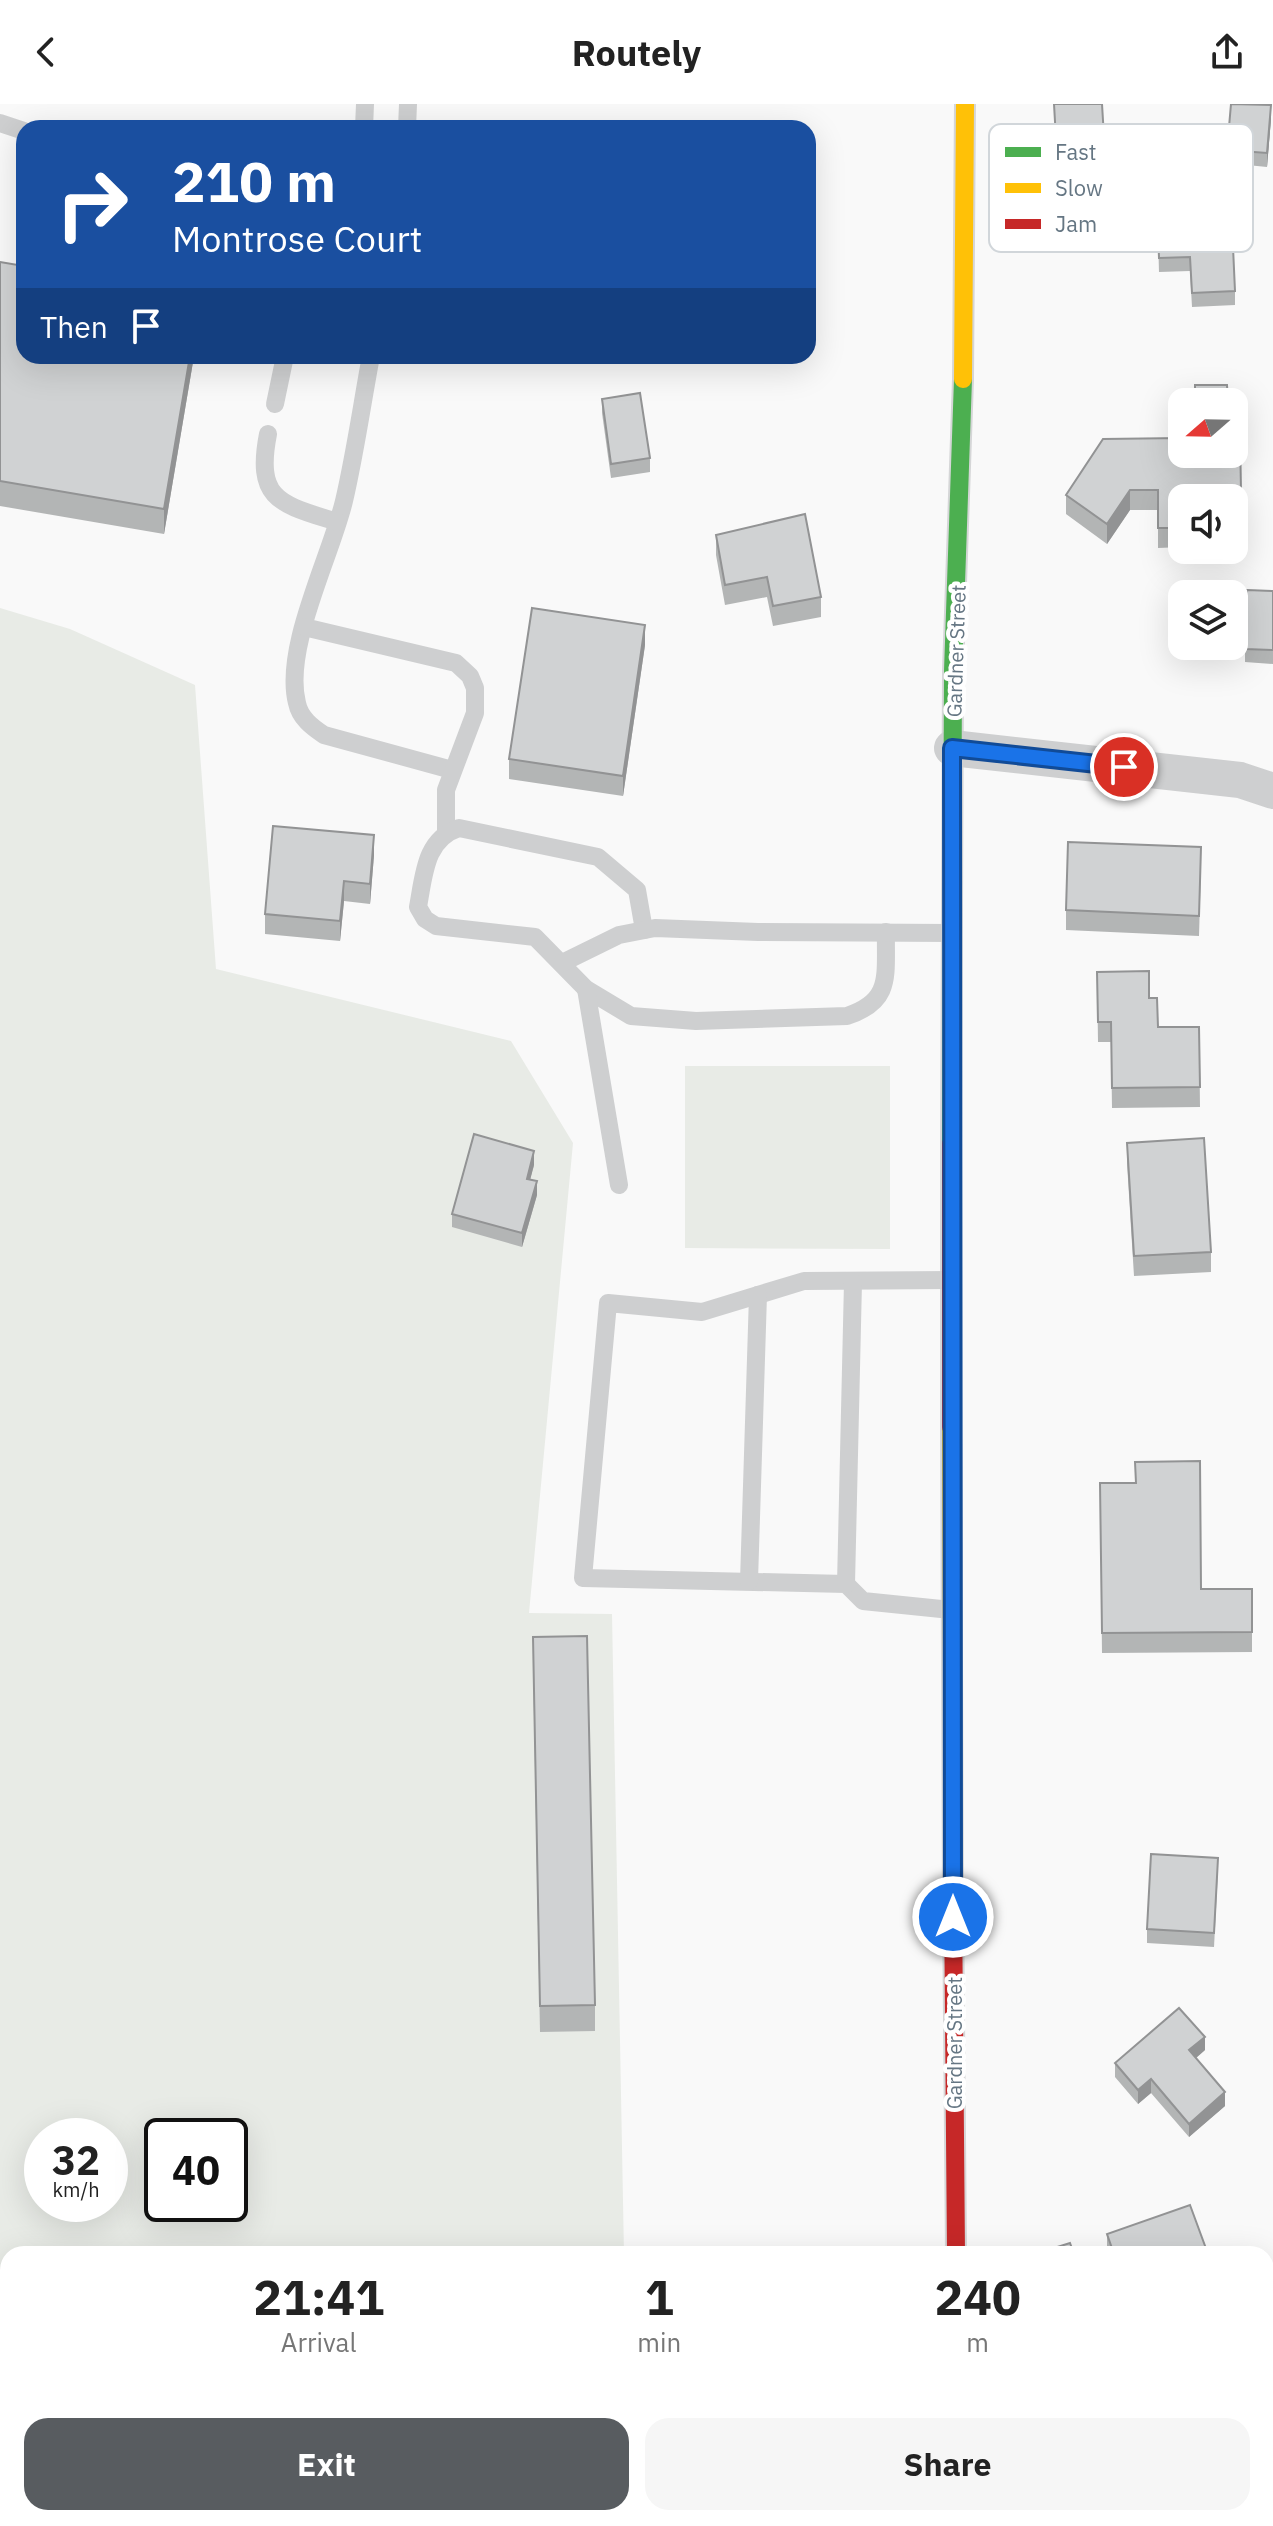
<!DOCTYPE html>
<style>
:root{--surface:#fff;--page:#f6f6f6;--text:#222;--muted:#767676;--accent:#585c60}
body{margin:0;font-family:"IBM Plex Sans",sans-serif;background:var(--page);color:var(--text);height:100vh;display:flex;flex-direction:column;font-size:30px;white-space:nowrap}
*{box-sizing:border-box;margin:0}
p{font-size:26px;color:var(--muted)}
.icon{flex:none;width:44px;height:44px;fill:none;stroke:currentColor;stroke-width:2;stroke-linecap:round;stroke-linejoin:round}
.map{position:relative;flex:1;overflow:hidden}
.side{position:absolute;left:0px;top:2142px;width:1274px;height:280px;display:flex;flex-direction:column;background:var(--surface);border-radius:24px 24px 0 0;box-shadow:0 8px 32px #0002}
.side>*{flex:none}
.banner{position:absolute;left:16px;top:16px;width:800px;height:244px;border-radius:24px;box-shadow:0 8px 32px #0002;background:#1a4fa0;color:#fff;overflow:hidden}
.needle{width:52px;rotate:250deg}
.controls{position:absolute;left:1168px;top:284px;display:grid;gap:16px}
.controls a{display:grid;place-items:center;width:80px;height:80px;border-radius:16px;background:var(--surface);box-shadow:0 8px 32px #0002;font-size:40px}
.speed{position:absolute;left:24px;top:2014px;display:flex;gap:16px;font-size:40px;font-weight:700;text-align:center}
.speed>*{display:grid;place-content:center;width:104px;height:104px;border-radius:50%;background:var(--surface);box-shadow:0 8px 32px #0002;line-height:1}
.speed small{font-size:20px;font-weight:400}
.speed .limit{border:4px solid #111;border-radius:12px;background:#fff;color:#111}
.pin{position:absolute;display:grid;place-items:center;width:68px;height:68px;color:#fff;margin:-34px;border:4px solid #fff;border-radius:50%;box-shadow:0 2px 8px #0007}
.me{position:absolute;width:88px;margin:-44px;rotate:0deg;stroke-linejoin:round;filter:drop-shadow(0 0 6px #0008)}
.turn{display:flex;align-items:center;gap:28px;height:168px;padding:0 24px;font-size:36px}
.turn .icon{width:104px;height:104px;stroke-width:2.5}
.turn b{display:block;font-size:56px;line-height:68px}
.then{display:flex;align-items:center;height:76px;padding:0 24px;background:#0003;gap:16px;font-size:30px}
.eta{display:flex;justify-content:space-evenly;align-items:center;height:136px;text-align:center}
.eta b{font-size:48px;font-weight:700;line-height:56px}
.primary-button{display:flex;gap:16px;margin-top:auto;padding:16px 24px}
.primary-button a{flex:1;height:92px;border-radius:24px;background:var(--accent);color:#fff;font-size:32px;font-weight:700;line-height:92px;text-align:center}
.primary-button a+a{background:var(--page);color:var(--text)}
header{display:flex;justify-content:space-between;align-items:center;height:104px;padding:0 24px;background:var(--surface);font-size:36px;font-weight:700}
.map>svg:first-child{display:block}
.green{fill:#e8ebe6;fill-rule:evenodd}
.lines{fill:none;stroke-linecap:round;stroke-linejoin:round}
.fast-casing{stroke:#d5d6d7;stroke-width:22}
.slow-casing{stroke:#d5d6d7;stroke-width:22}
.jam-casing{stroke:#d5d6d7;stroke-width:22}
.path{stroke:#cbcccd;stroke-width:5;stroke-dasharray:4 4;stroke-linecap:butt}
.lane{stroke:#cecfd0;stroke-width:18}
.street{stroke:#cecfd0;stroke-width:36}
.fast{stroke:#4caf50;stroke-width:18}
.slow{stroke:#ffc107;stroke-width:18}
.jam{stroke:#c62828;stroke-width:18}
.wall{fill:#b3b5b5}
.shaded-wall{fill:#929394}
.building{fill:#d0d2d3;stroke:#929394;stroke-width:2}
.route-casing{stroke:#114b97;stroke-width:20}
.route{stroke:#1a73e8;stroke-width:14}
.labels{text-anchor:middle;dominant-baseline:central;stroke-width:8;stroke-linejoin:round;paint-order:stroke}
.street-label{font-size:20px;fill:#657683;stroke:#fff}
.key{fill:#fff;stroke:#d1d6da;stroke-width:2}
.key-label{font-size:22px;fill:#657683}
</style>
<header><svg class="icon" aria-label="back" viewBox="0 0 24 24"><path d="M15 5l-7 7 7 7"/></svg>Routely<svg class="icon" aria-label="share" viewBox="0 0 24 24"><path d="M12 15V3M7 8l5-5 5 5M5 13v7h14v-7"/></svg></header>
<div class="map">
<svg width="1273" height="2422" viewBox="0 0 1273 2422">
<rect width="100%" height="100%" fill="#f9f9f9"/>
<g class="green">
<path d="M0,504L70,525L195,581L216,865L511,937L573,1039L529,1509L612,1510L624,2150H8V2414H491L471,2422H0ZM42,2032H110V2100H42ZM162,2032H230V2100H162Z"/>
<polygon points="685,962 890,962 890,1145 685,1144"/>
</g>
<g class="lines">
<defs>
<polyline id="fast" points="951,1040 953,567 963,275"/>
<g id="slow">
<polyline points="963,275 965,0"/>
<polyline points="951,1323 953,1796"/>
</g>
<g id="jam">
<polyline points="951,1040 951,1323"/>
<polyline points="953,1796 956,2150"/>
</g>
</defs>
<use href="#fast" class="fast-casing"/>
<use href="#slow" class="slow-casing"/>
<use href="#jam" class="jam-casing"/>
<polyline class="path" points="387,2422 409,2414"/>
<g class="lane">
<polyline points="0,19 24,27"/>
<polyline points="364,24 365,0"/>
<polyline points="407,24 408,0"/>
<path d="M371,252C362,300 355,350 344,397C331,452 283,544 297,599C300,614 312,623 324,631L452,666"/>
<polyline points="275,300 285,252"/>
<path d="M268,330C255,397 281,400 337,418"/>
<polyline points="304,523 456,559 470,572 475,584 475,609 446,686 446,728"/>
<path d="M644,826L637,786L598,753L459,724C425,735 424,771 418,803L425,815L436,822L535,833L586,885L631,912L696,917L847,912C893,897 885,871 886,828"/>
<polyline points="562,859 619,831 655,824 758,828 952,829"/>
<polyline points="586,885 619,1081"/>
<polyline points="951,1176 804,1177 702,1208 608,1199 583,1474 846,1480 863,1497 951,1506"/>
<polyline points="749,1477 758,1191"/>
<polyline points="846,1480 853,1178"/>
</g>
<g class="street">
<polyline points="952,644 1240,676 1273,687"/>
<polyline points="1266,2255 1273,2253"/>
<polyline points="806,2422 828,2414"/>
<polyline points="887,2422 888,2414"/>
</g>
<use href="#fast" class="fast"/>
<use href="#slow" class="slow"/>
<use href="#jam" class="jam"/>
</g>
<g class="wall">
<polygon points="1054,0 1104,33 1104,46 1056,49"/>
<polygon points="1271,15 1267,63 1227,59 1227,46"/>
<polygon points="1157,95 1226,121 1235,187 1235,201 1192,203 1190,167 1159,168"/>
<polygon points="0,158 24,252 194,252 164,430 0,402"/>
<polygon points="602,295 650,354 650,368 611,374 602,309"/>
<polygon points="1240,330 1241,407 1234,407 1234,394 1182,394 1182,443 1158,444 1158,406 1130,406 1107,440 1066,410 1066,391"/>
<polygon points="716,431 821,493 821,513 773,522 767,493 725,501 716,451"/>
<polygon points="1273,487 1273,560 1245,558 1245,545"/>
<polygon points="645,541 623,692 509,675 509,655"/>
<polygon points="374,751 370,800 344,797 340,837 265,830 265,810"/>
<polygon points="1201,763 1199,832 1066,826 1066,806"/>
<polygon points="1097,868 1158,923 1199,923 1200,1003 1112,1004 1111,938 1098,938"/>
<polygon points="1127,1039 1211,1148 1211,1168 1134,1172 1127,1059"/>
<polygon points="534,1061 530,1075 537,1091 522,1143 452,1123 452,1110"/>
<polygon points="1100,1379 1201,1485 1252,1485 1252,1548 1102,1549"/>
<polygon points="533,1559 595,1901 595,1927 540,1928"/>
<polygon points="1218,1767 1214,1843 1147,1839 1147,1825"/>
<polygon points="1205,1946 1196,1954 1225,2002 1189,2033 1151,1989 1138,2000 1115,1973 1115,1959"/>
<polygon points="1107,2130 1208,2150 1109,2150 1107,2144"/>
<polygon points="1208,2414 1266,2414 1273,2422 1211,2422"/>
</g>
<g class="shaded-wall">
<polygon points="1271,1 1271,15 1267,63 1267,49"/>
<polygon points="190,252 194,252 164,430 164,405"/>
<polygon points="1130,386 1130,406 1107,440 1107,420"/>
<polygon points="645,521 645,541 623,692 623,672"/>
<polygon points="374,731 374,751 370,800 370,780"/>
<polygon points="344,777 344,797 340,837 340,817"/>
<polygon points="534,1047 534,1061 527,1088 527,1075"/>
<polygon points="537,1077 537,1091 522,1143 522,1129"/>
<polygon points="1205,1933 1205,1946 1189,1960 1189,1946"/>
<polygon points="1151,1975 1151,1989 1138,2000 1138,1986"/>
<polygon points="1225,1988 1225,2002 1189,2033 1189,2020"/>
</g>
<g class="building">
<polygon points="1054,0 1102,0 1104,33 1056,35"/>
<polygon points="1231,0 1271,1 1267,49 1227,46"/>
<polygon points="1224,92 1226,121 1232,121 1235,187 1192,189 1190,153 1159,154 1157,95"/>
<polygon points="0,158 24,162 24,252 190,252 164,405 0,377"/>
<polygon points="1195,281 1227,281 1228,298 1195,298"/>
<polygon points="640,289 650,354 611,360 602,295"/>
<polygon points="1234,326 1240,330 1241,387 1192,388 1192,394 1182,394 1182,424 1158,424 1158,386 1130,386 1107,420 1066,391 1103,335 1182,334 1182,350 1234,350"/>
<polygon points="805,410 821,493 773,502 767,473 725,481 716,431"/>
<polygon points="1247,486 1273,487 1273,546 1245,545"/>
<polygon points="532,504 645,521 623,672 509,655"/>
<polygon points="273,722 374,731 370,780 344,777 340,817 265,810"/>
<polygon points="1068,738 1201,743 1199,812 1066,806"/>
<polygon points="1149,867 1149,894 1157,894 1158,923 1199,923 1200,983 1112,984 1111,918 1098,918 1097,868"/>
<polygon points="474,1030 534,1047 527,1075 537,1077 522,1129 452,1110"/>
<polygon points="1204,1034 1211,1148 1134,1152 1127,1039"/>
<polygon points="1200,1357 1201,1485 1252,1485 1252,1528 1102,1529 1100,1379 1136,1379 1135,1358"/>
<polygon points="587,1532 595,1901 540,1902 533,1533"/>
<polygon points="1151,1750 1218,1754 1214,1829 1147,1825"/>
<polygon points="1179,1904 1205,1933 1189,1946 1225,1988 1189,2020 1151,1975 1138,1986 1115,1959"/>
<polygon points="1190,2101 1208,2150 1114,2150 1107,2130"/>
<polygon points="1070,2139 1074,2150 1035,2150"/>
<polygon points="1273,2357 1273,2422 1218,2422 1215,2414 1266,2414 1266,2359"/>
</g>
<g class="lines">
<defs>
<polyline id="route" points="953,1813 952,644 1124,663"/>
</defs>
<use href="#route" class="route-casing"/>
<use href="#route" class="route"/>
</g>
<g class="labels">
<g class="street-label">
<text transform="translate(956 547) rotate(-88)">Gardner Street</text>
<text transform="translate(954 1939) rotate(-90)">Gardner Street</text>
</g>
</g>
<rect x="989" y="20" width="264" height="128" rx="12" class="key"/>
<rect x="1005" y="43" width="36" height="10" fill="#4caf50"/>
<rect x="1005" y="79" width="36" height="10" fill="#ffc107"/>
<rect x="1005" y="115" width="36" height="10" fill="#c62828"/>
<g class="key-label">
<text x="1055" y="56">Fast</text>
<text x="1055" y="92">Slow</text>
<text x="1055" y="128">Jam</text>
</g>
</svg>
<div class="controls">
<a><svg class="needle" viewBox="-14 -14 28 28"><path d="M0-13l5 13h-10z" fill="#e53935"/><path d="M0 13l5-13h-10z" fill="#767676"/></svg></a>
<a><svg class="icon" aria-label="sound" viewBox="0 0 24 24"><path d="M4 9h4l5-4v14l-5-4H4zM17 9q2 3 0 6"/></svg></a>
<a><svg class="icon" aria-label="layers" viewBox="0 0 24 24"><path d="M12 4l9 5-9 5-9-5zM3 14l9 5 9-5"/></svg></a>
</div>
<div class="speed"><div>32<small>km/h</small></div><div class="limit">40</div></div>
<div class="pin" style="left:1124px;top:663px;background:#d93025"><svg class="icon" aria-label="arrive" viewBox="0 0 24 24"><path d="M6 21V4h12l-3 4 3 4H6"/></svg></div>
<svg class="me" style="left:953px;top:1813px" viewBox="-20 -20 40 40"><circle r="17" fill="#1a73e8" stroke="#fff" stroke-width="3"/><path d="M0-11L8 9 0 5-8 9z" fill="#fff"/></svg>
<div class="banner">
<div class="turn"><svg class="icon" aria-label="right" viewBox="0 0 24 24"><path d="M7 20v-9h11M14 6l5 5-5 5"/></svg><div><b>210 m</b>Montrose Court</div></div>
<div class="then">Then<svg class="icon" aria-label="arrive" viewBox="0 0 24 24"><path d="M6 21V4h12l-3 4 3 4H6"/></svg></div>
</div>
<section class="side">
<div class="eta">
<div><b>21:41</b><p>Arrival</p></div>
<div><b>1</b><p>min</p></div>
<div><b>240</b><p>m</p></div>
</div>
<div class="primary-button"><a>Exit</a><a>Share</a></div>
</section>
</div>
